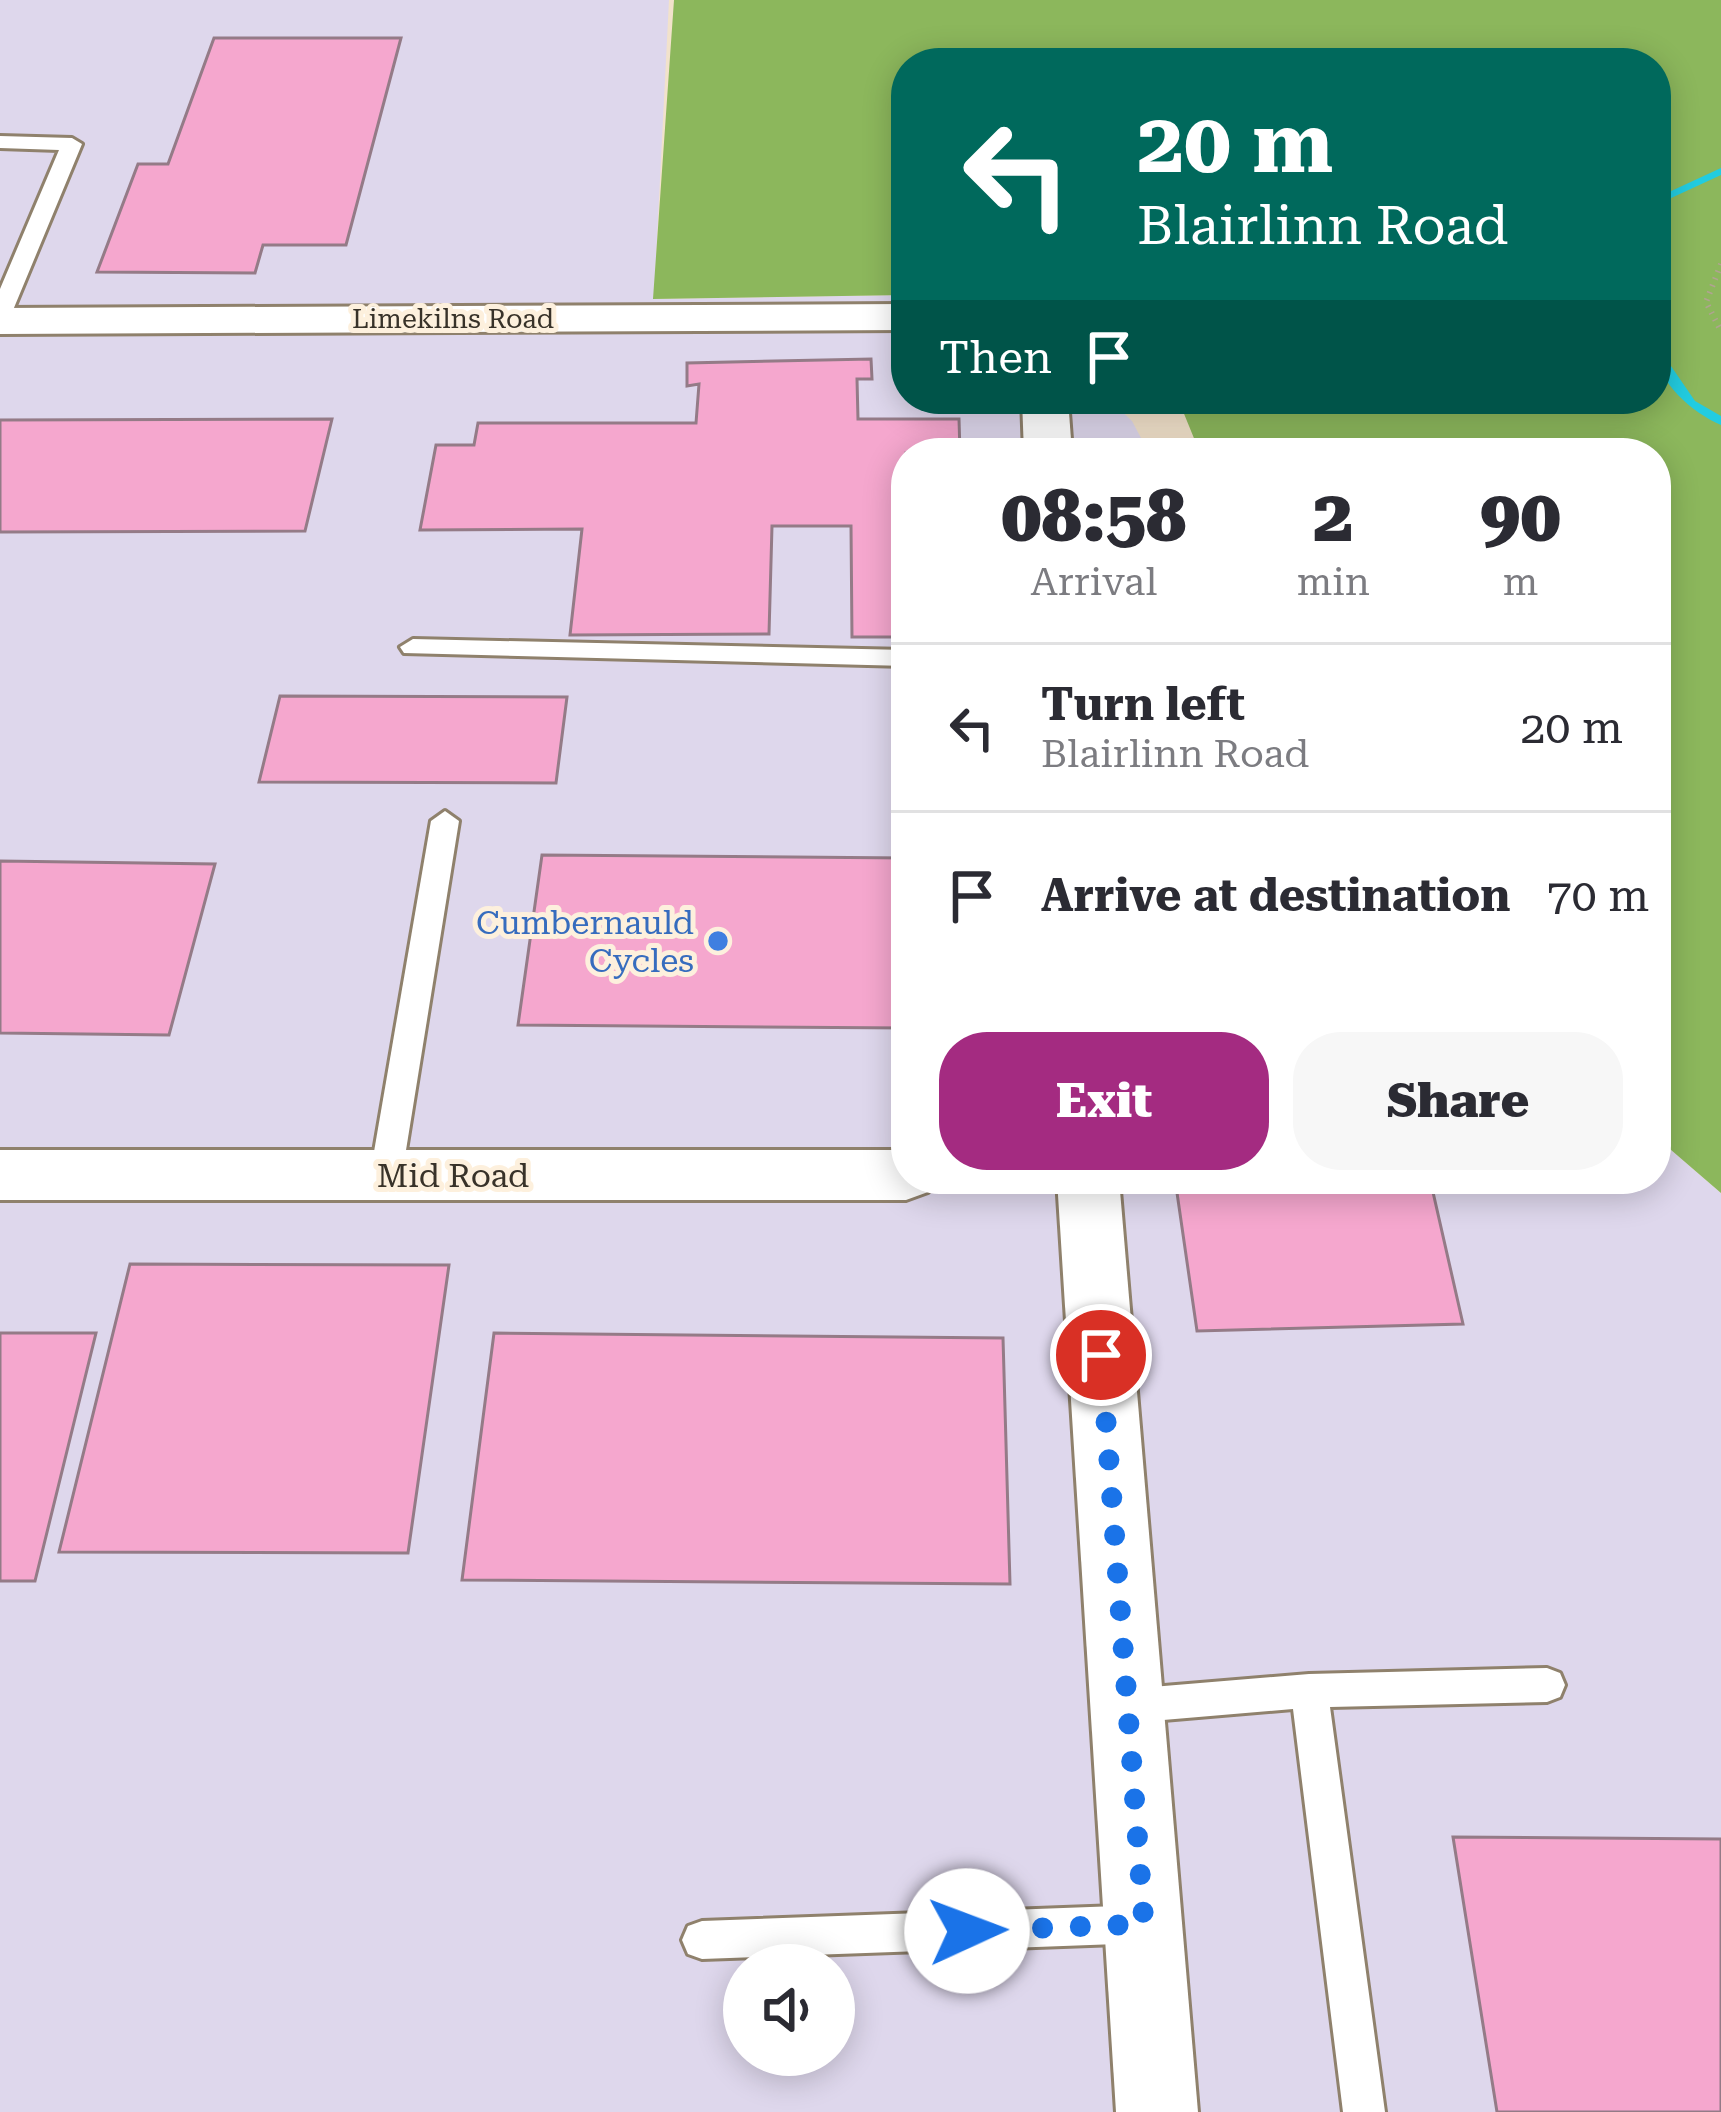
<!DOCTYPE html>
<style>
:root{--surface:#fff;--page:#f7f7f7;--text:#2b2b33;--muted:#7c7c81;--line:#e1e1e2;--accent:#a42b81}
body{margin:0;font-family:"Roboto Serif",serif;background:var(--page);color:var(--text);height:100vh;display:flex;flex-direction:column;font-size:45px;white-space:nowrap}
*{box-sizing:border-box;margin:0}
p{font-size:39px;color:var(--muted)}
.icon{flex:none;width:66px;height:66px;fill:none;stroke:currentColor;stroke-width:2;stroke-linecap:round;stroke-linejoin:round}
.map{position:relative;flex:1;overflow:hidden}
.drawer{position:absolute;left:891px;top:438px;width:780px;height:756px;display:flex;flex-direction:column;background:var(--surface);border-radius:48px;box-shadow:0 6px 30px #0003}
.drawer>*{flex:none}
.banner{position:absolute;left:891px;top:48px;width:780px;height:366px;border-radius:48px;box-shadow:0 6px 30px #0003;background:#00695c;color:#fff;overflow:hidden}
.fabs{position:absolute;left:723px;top:1944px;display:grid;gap:24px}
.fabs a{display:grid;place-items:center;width:132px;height:132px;border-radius:50%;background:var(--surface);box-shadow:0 6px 30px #0003;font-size:60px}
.pin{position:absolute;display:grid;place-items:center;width:102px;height:102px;color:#fff;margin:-51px;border:6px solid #fff;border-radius:50%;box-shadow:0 3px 12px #0007}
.me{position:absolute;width:132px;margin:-66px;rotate:88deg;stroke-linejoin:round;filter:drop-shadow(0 0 9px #0008)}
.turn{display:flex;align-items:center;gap:42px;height:252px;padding:0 48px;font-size:54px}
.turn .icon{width:156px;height:156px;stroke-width:2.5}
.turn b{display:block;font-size:84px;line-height:102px}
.then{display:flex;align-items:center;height:114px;padding:0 48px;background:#0003;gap:24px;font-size:45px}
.eta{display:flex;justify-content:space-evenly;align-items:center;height:204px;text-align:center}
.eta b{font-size:72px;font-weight:800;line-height:84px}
.action{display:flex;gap:24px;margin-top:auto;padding:24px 48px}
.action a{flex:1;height:138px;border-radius:48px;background:var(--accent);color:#fff;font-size:48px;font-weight:800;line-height:138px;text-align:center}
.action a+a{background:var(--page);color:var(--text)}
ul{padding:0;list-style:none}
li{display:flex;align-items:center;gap:36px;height:168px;padding:0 48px;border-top:3px solid var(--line)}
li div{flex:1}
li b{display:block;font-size:45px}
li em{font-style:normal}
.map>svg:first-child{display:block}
.industrial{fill:#ded7ec;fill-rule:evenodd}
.forest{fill:#8cb75c}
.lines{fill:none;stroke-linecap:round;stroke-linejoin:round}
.stream{fill:#22cce0;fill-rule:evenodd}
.building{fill:#f5a7ce;stroke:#947b87;stroke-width:3}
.lane-casing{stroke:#8f816c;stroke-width:6}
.street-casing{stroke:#8f816c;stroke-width:6}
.path{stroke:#b0a391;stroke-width:6;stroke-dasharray:1.5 6;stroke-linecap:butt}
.lane{fill:#fff;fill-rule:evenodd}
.street{fill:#fff;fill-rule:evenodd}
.route{stroke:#1a73e8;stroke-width:21;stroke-dasharray:0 37.8}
.shop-dot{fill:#3f7fe0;stroke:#fdf0dd;stroke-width:4.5}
.labels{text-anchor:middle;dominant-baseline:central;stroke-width:10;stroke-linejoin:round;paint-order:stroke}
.far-street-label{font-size:27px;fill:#383229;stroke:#fdf0dd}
.shop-label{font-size:33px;fill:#366cbe;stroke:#fdf0dd;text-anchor:end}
.street-label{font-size:33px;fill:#383229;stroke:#fdf0dd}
</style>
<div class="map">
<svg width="1721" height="2112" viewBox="0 0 1721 2112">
<rect width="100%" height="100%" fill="#f2e2cb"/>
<path class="industrial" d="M0,0H669L654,299L906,295V399H1109L1132,421L1149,453H906V1179H1656V1137L1721,1193V2112H0ZM744,1965H834V2055H744Z"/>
<polygon class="forest" points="674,0 1721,0 1721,1193 1656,1137 1656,453 1200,453 1178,399 1656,399 1656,63 906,63 906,295 653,299"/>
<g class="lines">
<g class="stream">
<polygon points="1721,168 1721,175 1656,205 1656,198"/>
<path d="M1656,349L1660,350L1695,401L1721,416V425C1693,413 1656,382 1656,349Z"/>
</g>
</g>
<g class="building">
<polygon points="214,38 401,38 346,245 263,245 255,273 97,272 138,164 168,164"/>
<polygon points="871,359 872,379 857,379 858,419 959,419 960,453 906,453 906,637 852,637 851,526 772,526 769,634 570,635 582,529 420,530 436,445 474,445 478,423 696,423 699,384 687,386 687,363"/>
<polygon points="332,419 305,531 0,532 0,420"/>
<polygon points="280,696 567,697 556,783 259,782"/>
<polygon points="542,855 906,858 906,1028 518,1025"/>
<polygon points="0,861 215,864 169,1035 0,1033"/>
<polygon points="1175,1179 1430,1179 1463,1324 1197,1331"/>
<polygon points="130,1264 449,1265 408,1553 59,1552"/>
<polygon points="0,1333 96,1333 35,1581 0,1581"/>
<polygon points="494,1333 1003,1338 1010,1584 462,1580"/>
<polygon points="1453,1837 1721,1839 1721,2112 1497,2112"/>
</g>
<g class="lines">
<defs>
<g id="lane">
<polygon points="0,136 72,138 82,144 11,315 0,322 0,289 59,150 0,148"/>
<polygon points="413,639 906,650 906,666 404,653 400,647"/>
<polygon points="445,811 459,821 402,1175 397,1184 375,1184 370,1175 431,821"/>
<polygon points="1547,1668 1560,1673 1565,1685 1560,1697 1547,1702 1330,1707 1385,2112 1343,2112 1293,1709 1128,1723 1115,1718 1110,1706 1115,1694 1128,1689 1309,1674"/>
<polygon points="1144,1905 1158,1910 1164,1924 1158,1938 1144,1943 702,1959 688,1954 682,1940 688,1926 702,1921"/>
</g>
<g id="street">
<polygon points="906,304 906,330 0,334 0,308"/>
<polygon points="1022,399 1068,399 1072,453 1024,453"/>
<polygon points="0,1150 906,1150 906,1179 935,1179 928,1192 906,1200 0,1200"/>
<polygon points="1057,1179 1119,1179 1198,2112 1116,2112"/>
</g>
</defs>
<use href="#lane" class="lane-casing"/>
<use href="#street" class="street-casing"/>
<polyline class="path" points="1721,264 1706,302 1721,331"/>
<use href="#lane" class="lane"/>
<use href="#street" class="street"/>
</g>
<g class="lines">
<polyline class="route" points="967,1931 1144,1924 1101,1355"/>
</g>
<circle class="shop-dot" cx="718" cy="941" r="12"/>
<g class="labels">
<g class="far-street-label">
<text x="453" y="319">Limekilns Road</text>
</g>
<g class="shop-label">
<text x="694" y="922">Cumbernauld<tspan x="694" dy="38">Cycles</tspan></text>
</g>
<g class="street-label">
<text x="453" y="1175">Mid Road</text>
</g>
</g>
</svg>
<div class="fabs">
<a><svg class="icon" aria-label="sound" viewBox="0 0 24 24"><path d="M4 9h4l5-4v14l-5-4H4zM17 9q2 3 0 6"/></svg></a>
</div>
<div class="pin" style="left:1101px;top:1355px;background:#d93025"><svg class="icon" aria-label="arrive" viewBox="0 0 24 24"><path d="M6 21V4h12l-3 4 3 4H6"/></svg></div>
<svg class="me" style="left:967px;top:1931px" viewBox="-20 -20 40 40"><circle r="19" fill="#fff"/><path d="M0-13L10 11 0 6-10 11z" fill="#1a73e8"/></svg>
<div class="banner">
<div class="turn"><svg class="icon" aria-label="left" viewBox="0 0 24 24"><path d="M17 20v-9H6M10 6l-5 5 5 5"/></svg><div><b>20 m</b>Blairlinn Road</div></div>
<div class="then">Then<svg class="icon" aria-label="arrive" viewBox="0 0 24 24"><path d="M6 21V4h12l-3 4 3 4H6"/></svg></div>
</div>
<section class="drawer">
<div class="eta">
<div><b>08:58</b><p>Arrival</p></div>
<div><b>2</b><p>min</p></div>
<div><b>90</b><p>m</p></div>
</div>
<ul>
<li><svg class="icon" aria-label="left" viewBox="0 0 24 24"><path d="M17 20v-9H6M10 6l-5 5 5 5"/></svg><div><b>Turn left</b><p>Blairlinn Road</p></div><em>20 m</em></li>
<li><svg class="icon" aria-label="arrive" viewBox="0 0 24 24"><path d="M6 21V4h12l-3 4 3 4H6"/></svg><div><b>Arrive at destination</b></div><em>70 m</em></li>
</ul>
<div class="action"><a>Exit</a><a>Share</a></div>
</section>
</div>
